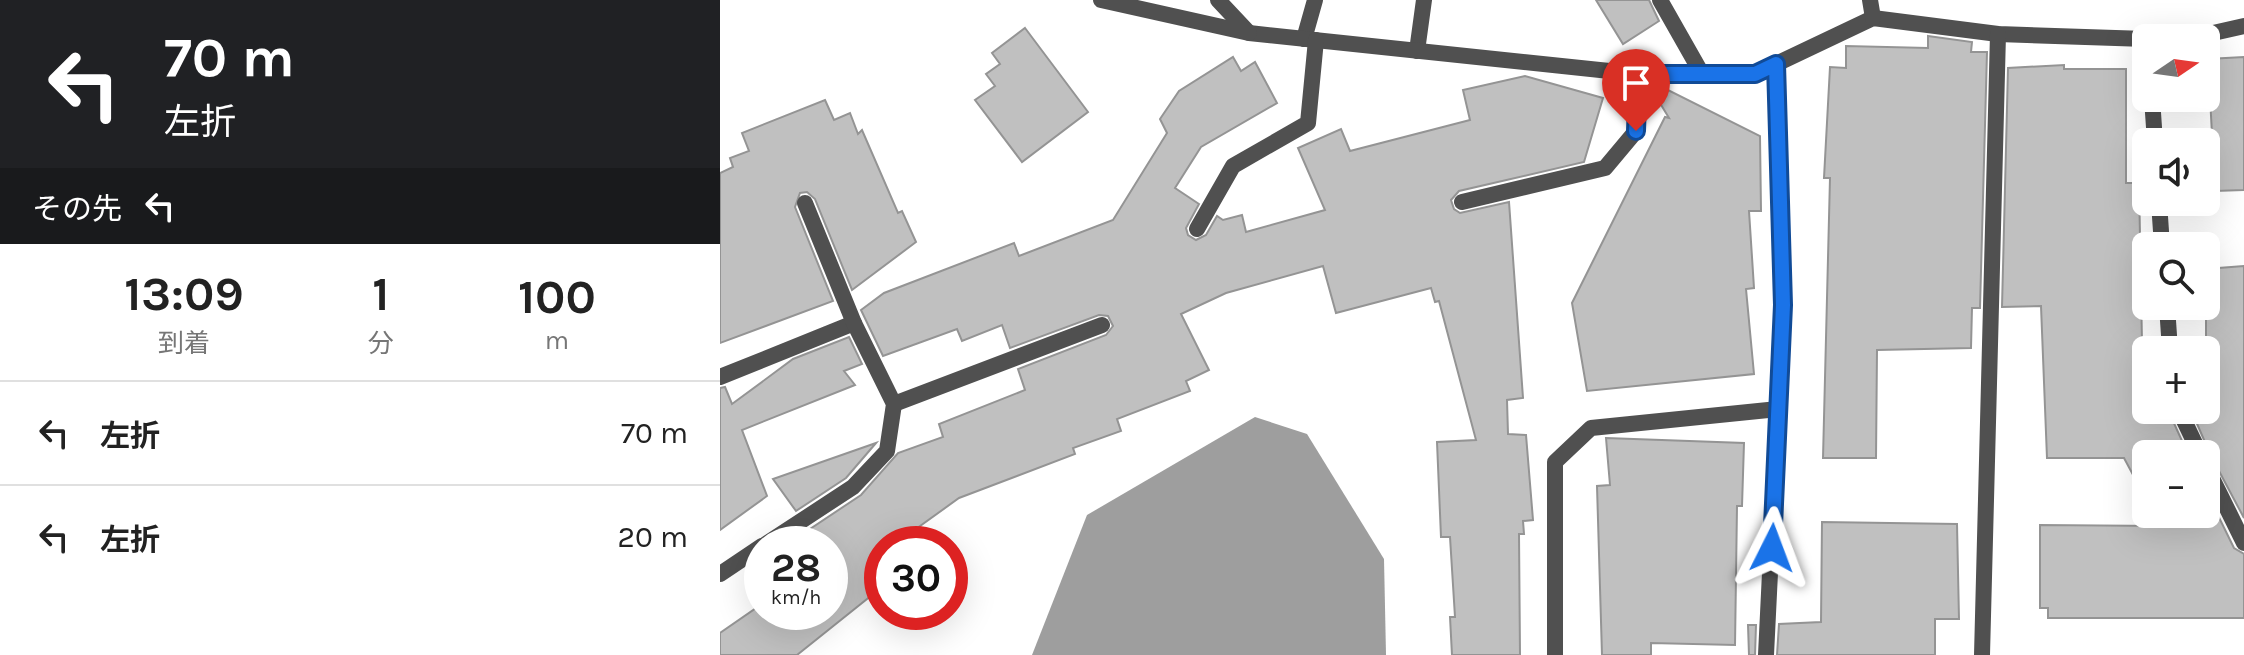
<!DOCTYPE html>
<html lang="ja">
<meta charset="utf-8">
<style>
:root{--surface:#fff;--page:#f2f2f2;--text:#222;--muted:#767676;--line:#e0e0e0}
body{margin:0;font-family:Karla,"Noto Sans JP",sans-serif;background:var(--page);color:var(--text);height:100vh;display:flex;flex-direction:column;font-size:30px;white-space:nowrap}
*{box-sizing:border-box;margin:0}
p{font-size:26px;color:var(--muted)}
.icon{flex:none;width:44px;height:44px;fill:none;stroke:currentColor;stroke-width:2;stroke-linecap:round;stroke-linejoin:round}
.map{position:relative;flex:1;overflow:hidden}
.details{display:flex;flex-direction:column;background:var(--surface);width:720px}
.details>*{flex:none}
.guide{background:#202124;color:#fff;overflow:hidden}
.needle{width:52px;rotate:77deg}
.buttons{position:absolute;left:1412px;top:24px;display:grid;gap:16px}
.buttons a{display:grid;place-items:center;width:88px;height:88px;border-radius:12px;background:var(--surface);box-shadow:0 8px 32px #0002;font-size:40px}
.speed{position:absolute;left:24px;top:526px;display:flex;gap:16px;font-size:40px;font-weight:700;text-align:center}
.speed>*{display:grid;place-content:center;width:104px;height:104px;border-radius:50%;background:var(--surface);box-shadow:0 8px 32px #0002;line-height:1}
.speed small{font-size:20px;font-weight:400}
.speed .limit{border:12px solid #d22;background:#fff;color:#111}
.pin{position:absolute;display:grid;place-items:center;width:68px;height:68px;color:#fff;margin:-82px -34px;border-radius:50% 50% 50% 0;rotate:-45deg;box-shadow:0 0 8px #0007}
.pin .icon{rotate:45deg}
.me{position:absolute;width:88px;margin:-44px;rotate:3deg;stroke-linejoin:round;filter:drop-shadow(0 0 6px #0008)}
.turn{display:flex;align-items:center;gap:28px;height:168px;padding:0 32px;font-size:36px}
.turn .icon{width:104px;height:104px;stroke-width:2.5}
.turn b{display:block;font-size:56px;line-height:68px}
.then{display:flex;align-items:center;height:76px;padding:0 32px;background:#0003;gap:16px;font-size:30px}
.eta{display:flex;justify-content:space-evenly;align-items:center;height:136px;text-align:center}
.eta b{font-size:48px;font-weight:700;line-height:56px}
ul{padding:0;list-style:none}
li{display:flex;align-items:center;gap:24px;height:104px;padding:0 32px;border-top:2px solid var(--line)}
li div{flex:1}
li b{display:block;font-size:30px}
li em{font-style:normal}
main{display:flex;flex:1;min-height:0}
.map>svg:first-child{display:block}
.water{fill:#9e9e9e}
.building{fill:#c0c0c0;stroke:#949494;stroke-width:2}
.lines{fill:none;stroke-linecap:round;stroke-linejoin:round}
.service{stroke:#505050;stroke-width:16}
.minor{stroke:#505050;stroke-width:16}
.route-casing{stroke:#114b97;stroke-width:20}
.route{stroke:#1a73e8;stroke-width:14}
</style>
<main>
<section class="details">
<div class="guide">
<div class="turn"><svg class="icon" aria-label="left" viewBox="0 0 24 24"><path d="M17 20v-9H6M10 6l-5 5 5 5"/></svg><div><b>70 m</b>左折</div></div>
<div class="then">その先<svg class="icon" aria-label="left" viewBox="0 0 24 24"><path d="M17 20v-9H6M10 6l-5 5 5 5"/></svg></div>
</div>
<div class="eta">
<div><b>13:09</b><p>到着</p></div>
<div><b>1</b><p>分</p></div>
<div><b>100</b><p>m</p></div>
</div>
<ul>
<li><svg class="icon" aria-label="left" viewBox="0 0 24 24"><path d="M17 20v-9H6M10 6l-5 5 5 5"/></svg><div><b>左折</b></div><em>70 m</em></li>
<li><svg class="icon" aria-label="left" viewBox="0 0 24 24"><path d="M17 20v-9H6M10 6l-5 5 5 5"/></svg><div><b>左折</b></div><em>20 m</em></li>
</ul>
</section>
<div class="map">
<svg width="1524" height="655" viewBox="0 0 1524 655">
<rect width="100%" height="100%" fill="#fff"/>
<polygon class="water" points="535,417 587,434 664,559 666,655 312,655 367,515"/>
<g class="building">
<polygon points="876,0 929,0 939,21 903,44"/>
<polygon points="305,28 368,112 302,162 255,100 275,86 266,74 280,64 272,53"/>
<polygon points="1208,36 1252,42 1251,52 1267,52 1260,308 1252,308 1251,348 1157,350 1156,458 1103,458 1110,178 1104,178 1110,67 1126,68 1126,46 1208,48"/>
<polygon points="513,57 521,71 535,62 557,103 481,147 455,188 479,204 466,228 468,235 476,240 486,235 497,216 503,220 522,215 526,232 605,210 578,148 621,129 630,151 750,120 743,90 805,76 883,98 864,162 739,191 731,200 734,209 740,213 789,202 803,398 787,400 788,434 806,435 813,520 803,521 804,534 799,534 800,655 732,655 730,617 735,617 730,537 721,537 717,442 756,440 719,301 715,302 711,288 616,313 603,266 506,293 461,314 489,370 466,381 470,391 397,419 401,431 353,448 355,454 239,498 175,544 162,544 162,587 77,655 0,655 0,633 42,604 42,612 110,612 110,544 101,544 90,529 141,495 178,453 223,437 219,424 305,390 298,369 386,335 393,326 388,316 379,315 290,348 282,325 242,341 237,329 163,356 141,310 164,293 294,243 299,256 393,220 447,133 440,119 459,91"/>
<polygon points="1524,57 1524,190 1495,191 1488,59"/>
<polygon points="1344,65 1344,69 1406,69 1406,183 1419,183 1423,396 1426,410 1448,410 1468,454 1426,454 1426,499 1404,458 1327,458 1321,306 1282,307 1288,68"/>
<polygon points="929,85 938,85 1040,136 1041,211 1029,211 1034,288 1026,289 1034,374 867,391 852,303 945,117 949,118"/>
<polygon points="105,100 114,120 130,113 138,134 142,130 178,213 182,211 196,242 132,290 95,199 87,192 80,193 75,207 113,301 0,343 0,173 13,167 10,158 29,151 22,133"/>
<polygon points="1524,266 1524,518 1491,456 1471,410 1486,410 1486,269"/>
<polygon points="129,337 142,364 124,371 135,385 22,430 47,496 0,530 0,388 5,387 12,404 73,359"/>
<polygon points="886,438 1024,443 1022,506 1017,506 1015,645 931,643 931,655 882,655 877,486 890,485"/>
<polygon points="156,443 126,478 76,511 53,479"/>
<polygon points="1486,491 1514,548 1524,554 1524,618 1328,618 1328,608 1320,608 1320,525 1441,526 1434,514 1486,514"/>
<polygon points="1102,522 1237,524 1239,619 1215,619 1215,655 1057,655 1059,624 1101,622"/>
<polygon points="1028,625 1036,625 1035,655 1029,655"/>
</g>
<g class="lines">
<g class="service">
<polyline points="940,0 982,74"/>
<polyline points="584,39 595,0"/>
<polyline points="697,51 704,0"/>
<polyline points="742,202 885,168 916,131 918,74"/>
<polyline points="174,404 382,325"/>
</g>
<g class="minor">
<polyline points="381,0 529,33 918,74 1035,74 1153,18 1278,34 1426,39"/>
<polyline points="498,0 529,33"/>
<polyline points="1150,0 1153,18"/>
<polyline points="1471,38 1524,26"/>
<polyline points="1432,98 1435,142"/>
<polyline points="1439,202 1442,246"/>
<polyline points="477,229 513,166 588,123 596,40"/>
<polyline points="1447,306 1450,350"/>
<polyline points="0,377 134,323"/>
<polyline points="1459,410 1480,454"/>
<polyline points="1486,466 1524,543"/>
<polyline points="46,544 133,487 167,451 174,404 134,323 85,203"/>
<polyline points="0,574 42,546"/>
<polyline points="835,655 835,462 871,428 1058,409"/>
<polyline points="1046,655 1063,305 1056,64"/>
<polyline points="1262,655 1278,34"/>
</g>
</g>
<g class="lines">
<defs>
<polyline id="route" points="916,131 918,74 1035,74 1056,64 1063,305 1052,548"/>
</defs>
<use href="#route" class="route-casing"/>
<use href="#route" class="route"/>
</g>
</svg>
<div class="buttons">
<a><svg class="needle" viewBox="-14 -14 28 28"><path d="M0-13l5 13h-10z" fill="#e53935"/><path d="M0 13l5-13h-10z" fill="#767676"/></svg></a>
<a><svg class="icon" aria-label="sound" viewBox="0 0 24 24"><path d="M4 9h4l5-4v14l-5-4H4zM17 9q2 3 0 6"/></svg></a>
<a><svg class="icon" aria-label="search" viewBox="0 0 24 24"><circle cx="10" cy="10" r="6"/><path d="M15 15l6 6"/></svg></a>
<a>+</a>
<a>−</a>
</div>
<div class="speed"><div>28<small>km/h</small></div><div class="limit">30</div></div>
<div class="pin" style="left:916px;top:131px;background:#d93025"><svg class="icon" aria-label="arrive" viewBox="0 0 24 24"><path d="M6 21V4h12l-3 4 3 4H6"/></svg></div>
<svg class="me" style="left:1052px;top:548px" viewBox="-20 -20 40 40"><path d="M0-17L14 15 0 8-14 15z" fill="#1a73e8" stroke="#fff" stroke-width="4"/></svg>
</div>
</main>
